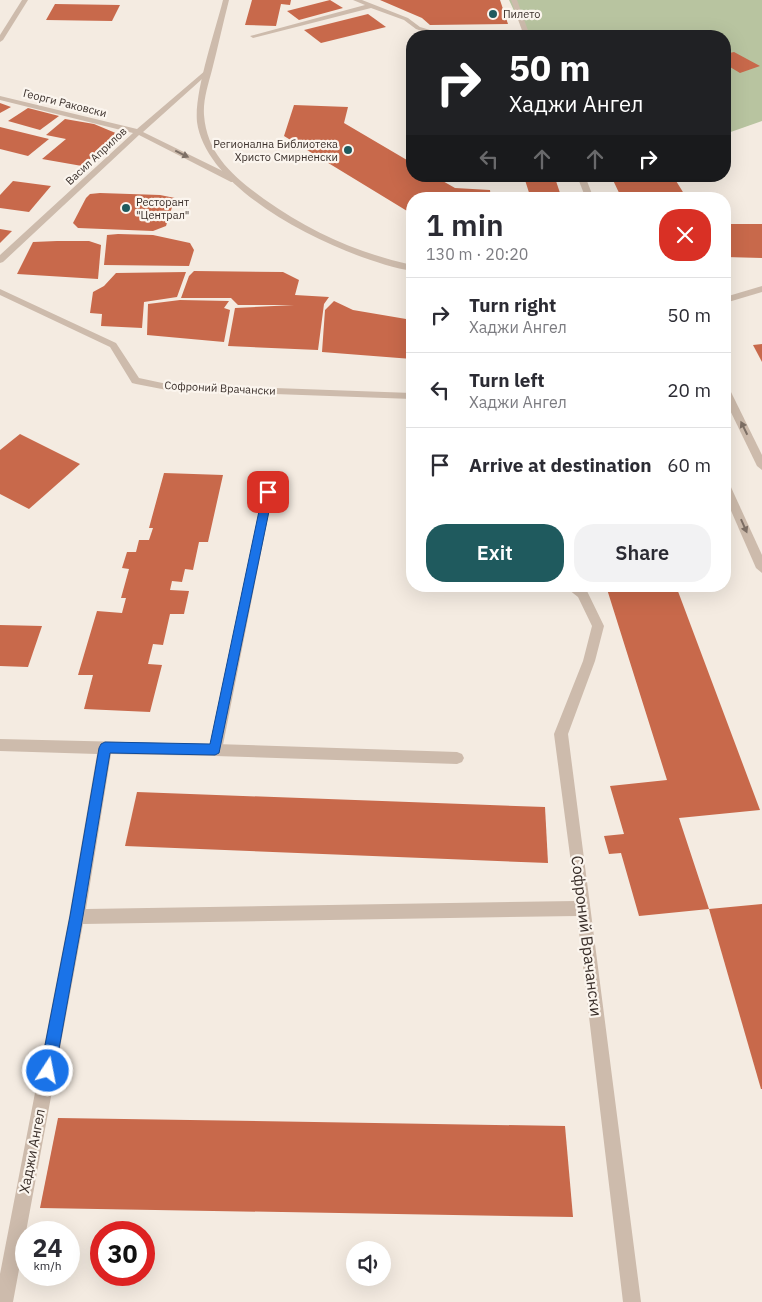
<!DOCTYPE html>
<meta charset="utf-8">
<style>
:root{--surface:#fff;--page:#f2f2f3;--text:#2b2b33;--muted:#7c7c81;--line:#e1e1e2;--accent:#1f5a5e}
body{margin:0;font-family:"IBM Plex Sans",sans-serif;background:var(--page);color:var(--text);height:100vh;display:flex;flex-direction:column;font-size:19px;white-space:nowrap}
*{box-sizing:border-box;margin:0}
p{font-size:16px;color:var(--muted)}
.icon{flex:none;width:28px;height:28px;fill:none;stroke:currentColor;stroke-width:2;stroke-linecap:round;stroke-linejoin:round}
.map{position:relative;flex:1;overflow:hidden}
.side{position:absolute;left:406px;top:192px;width:325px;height:400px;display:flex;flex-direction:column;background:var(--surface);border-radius:20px;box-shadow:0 5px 20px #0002}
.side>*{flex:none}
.hud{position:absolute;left:406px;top:30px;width:325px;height:152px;border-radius:20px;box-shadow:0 5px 20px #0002;background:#202124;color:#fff;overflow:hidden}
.buttons{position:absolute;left:346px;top:1241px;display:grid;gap:10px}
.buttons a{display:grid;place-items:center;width:45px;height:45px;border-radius:50%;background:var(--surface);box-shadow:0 5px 20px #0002;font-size:25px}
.speed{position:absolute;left:15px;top:1221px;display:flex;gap:10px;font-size:25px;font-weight:700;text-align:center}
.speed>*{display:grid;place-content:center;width:65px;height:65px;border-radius:50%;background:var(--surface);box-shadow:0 5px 20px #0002;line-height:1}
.speed small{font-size:12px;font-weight:400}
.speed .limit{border:8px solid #d22;background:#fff;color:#111}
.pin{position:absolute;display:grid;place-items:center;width:42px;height:42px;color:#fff;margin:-21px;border-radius:10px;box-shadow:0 2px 8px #0006}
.me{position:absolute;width:55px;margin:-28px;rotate:11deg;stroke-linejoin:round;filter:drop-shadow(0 0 4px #0008)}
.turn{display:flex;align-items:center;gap:18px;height:105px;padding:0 20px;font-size:22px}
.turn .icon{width:65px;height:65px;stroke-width:2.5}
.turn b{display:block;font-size:35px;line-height:42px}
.lanes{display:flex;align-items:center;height:48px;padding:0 20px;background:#0003;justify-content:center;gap:25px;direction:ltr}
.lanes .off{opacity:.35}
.round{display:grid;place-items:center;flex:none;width:52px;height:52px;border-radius:20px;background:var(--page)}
.overview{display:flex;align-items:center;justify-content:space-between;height:85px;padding:0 20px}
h1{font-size:30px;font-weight:600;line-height:38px}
.button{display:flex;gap:10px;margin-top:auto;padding:10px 20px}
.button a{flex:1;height:58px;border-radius:20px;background:var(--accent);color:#fff;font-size:20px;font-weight:600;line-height:58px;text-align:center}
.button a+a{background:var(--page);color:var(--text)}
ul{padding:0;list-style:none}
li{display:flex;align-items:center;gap:15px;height:75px;padding:0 20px;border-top:1px solid var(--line)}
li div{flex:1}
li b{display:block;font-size:19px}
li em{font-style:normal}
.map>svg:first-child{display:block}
.green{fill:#b8c4a0}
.building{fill:#c8694b}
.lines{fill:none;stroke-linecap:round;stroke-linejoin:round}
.service{fill:#cdbbac;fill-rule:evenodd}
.pedestrian{fill:#cdbbac;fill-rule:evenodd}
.minor{fill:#cdbbac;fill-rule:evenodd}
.tertiary{fill:#cdbbac;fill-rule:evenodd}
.oneway{fill:#7d6f65}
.route{fill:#1a73e8;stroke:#114b97}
.poi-dot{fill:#1f5a5e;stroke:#fbf5ee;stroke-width:2}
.labels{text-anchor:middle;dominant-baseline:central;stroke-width:4.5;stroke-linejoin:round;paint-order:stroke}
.far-poi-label{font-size:11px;fill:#3b302b;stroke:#fbf5ee;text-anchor:start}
.far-street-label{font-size:11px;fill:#3b302b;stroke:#fbf5ee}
.street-label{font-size:14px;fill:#3b302b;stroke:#fbf5ee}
.near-street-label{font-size:16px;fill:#3b302b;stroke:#fbf5ee}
</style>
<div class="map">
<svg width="762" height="1302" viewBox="0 0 762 1302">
<rect width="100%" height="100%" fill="#f4ebe1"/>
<polygon class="green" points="509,0 762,0 762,121 725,134 725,36 526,36"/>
<g class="building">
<polygon points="252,0 291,0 290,5 281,4 276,26 245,25"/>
<polygon points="330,0 343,8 299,20 287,11"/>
<polygon points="380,0 500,0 508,24 430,25 422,18"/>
<polygon points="55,4 120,5 112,21 46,20"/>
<polygon points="368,14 386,27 321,43 304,30"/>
<polygon points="734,52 760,66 740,73 730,67 725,69 725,54"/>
<polygon points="0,103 11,107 0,113"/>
<polygon points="294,105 348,107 344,123 412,163 412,176 434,176 455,188 490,190 491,199 412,199 412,214 284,136"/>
<polygon points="28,108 59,116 40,130 8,121"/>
<polygon points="65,119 94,124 118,134 82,166 42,159 66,139 46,135"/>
<polygon points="0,127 49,139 28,156 0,149"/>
<polygon points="510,176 555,178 562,199 531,199 525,180 511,181"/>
<polygon points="611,176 673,176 686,197 622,199"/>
<polygon points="13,181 51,186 29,212 0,208 0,195"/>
<polygon points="100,193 160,195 175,198 166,226 153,231 78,228 73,223 86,198 90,194"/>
<polygon points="725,224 762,224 762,258 725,257"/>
<polygon points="0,229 12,231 0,243"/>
<polygon points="118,234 153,235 190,243 194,250 189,266 104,265 107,235"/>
<polygon points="57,241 89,241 101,245 98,279 17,274 33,242"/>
<polygon points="194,271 283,272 299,280 295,295 329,297 324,304 318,350 228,346 235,308 294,305 238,305 231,298 181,298 189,276"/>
<polygon points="186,272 177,297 144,302 142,328 101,326 102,314 90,313 93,292 104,286 116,273"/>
<polygon points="180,300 229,301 224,308 230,310 224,342 147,335 148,304"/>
<polygon points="334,301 353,310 412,320 412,359 322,352 325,310"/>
<polygon points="762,344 762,362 753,345"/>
<polygon points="20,434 80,464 29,509 0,494 0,450"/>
<polygon points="164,473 223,475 208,542 199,542 193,570 185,569 182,582 172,581 170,590 189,591 184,614 170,614 163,645 153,644 148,664 162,665 150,712 84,709 93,675 78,675 97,611 122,613 126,598 121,598 129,569 122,568 127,552 136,552 139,540 149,540 153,528 149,528"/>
<polygon points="606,586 676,586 760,810 679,818 709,909 639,916 621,853 609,854 604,836 624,834 610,786 667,780"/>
<polygon points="0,625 42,626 28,667 0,666"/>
<polygon points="137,792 545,807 548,863 125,846"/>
<polygon points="762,904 762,1089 761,1089 709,909"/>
<polygon points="58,1118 565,1126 573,1217 40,1208"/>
</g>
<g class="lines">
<g class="service">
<polygon points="353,0 362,0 408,18 420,27 430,30 466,31 469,33 466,35 427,33 416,29 404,20 371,8 253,38 250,36 365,5"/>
<polygon points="215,744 457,752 462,754 464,758 462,762 457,764 215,756 210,754 208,750 210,746"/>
</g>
<polygon class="pedestrian" points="762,286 762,292 725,303 725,297"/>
<g class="minor">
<polygon points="22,0 28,0 3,40 0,42 0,35"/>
<polygon points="511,0 517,0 530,36 524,36"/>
<polygon points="206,70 211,71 143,132 237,178 237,182 231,182 139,135 3,262 0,263 0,255 133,133 0,100 0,96 137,129"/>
<polygon points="577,176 585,176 594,199 586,199"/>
<polygon points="0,289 116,343 139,378 167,384 412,393 412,399 167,390 136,384 132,383 110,347 0,295"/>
<polygon points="268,488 273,492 222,750 220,754 215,756 111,754 86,909 576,901 554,734 583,661 592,626 578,597 564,586 580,586 587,591 604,626 595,661 568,734 641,1302 623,1302 577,916 83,924 13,1302 0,1302 0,1274 69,917 97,754 0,751 0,739 210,744 263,492"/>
</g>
<g class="tertiary">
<path d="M223,0H229C223,23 218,47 212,70C208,85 203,100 204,115C207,155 234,177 264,199C310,232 358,253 412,265V271C347,260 207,196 197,122C194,92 215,32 223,0Z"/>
<polygon points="725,387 730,390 762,455 762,470 757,466 725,400"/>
<polygon points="725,481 730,485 762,555 762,573 756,568 725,497"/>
</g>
</g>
<defs><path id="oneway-solid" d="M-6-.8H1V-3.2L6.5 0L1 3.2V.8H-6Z" transform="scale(1.25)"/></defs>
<g class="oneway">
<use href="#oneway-solid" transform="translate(182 154) rotate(26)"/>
<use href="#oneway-solid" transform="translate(744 428) rotate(-116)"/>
<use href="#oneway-solid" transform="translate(744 526) rotate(66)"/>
</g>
<polygon class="route" points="268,488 273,492 219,753 215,755 110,753 83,916 55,1071 53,1076 48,1078 42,1076 40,1071 70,916 99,748 101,744 105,742 210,744 263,492"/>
<g class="poi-dot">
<circle cx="493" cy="14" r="5"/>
<circle cx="348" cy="150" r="5"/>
<circle cx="126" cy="208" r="5"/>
</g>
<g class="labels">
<g class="far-poi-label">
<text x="503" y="14">Пилето</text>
<text x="338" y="144" text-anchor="end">Регионална Библиотека<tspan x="338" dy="13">Христо Смирненски</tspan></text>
<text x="136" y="202">Ресторант<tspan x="136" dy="13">"Централ"</tspan></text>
</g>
<g class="far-street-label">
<text transform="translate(65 103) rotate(14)">Георги Раковски</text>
<text transform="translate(96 156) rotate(-43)">Васил Априлов</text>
<text transform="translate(220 388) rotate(3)">Софроний Врачански</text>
</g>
<g class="street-label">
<text transform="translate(32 1151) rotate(-79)">Хаджи Ангел</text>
</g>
<g class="near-street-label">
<text transform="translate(587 936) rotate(83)">Софроний Врачански</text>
</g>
</g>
</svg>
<div class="buttons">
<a><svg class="icon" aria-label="sound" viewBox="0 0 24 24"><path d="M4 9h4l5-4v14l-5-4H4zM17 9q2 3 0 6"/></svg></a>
</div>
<div class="speed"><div>24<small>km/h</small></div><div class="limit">30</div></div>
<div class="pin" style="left:268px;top:492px;background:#d93025"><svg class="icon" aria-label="arrive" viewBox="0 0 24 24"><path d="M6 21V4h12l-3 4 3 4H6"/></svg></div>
<svg class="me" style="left:48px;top:1071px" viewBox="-20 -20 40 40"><circle r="17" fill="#1a73e8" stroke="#fff" stroke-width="3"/><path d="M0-11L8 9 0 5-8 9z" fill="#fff"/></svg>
<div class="hud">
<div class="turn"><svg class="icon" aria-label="right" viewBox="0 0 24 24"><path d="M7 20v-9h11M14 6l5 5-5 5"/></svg><div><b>50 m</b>Хаджи Ангел</div></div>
<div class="lanes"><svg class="icon off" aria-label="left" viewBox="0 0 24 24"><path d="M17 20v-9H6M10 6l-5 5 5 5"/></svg><svg class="icon off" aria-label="ahead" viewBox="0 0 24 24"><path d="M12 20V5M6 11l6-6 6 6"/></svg><svg class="icon off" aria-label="ahead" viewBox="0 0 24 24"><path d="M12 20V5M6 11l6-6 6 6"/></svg><svg class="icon" aria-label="right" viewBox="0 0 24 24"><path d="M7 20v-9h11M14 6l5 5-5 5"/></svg></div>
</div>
<section class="side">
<div class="overview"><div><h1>1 min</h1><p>130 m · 20:20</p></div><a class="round" style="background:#d93025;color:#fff"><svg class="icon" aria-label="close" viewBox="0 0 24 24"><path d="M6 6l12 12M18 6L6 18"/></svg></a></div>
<ul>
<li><svg class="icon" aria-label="right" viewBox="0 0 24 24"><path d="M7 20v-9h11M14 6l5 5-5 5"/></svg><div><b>Turn right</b><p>Хаджи Ангел</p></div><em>50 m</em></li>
<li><svg class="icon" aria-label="left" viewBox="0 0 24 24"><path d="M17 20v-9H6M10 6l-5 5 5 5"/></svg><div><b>Turn left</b><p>Хаджи Ангел</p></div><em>20 m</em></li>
<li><svg class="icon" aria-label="arrive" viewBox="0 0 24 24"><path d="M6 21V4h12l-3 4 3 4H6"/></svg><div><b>Arrive at destination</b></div><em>60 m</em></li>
</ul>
<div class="button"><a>Exit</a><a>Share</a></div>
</section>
</div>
